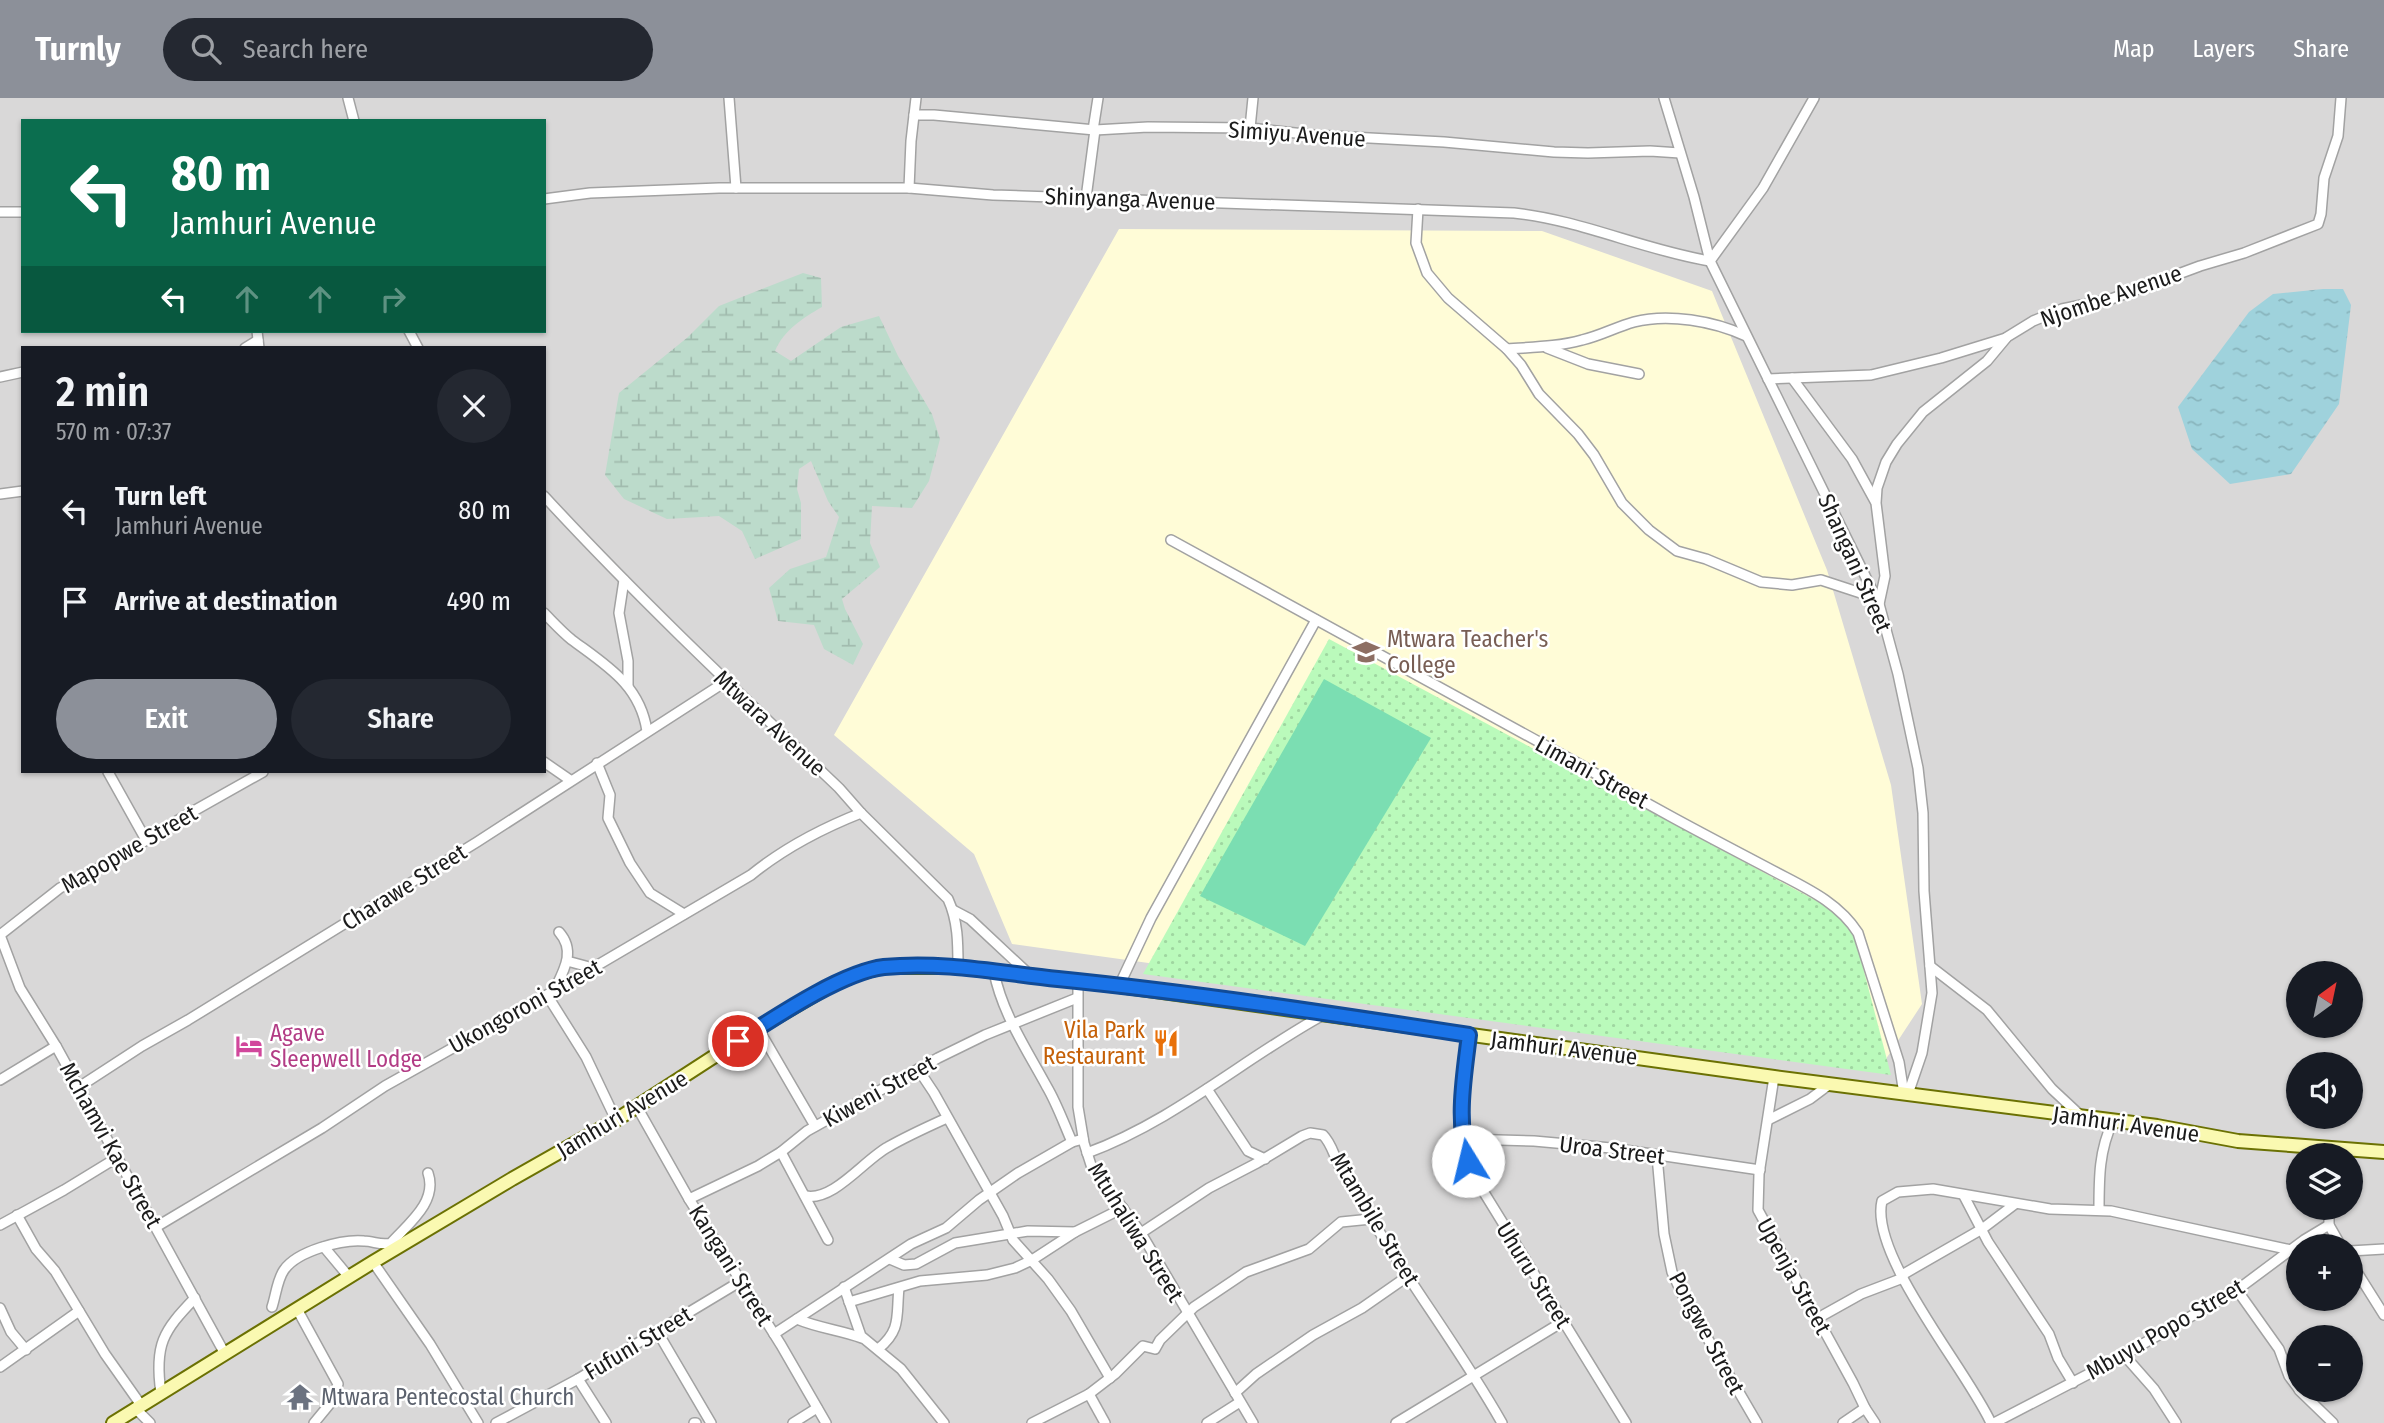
<!DOCTYPE html>
<meta charset="utf-8">
<style>
:root{--surface:#171b24;--page:#242831;--text:#f1f3f6;--muted:#9ea1a6;--accent:#8c9099}
body{margin:0;font-family:"Fira Sans Condensed",sans-serif;background:var(--page);color:var(--text);height:100vh;display:flex;flex-direction:column;font-size:26px;white-space:nowrap}
*{box-sizing:border-box;margin:0}
p{font-size:23px;color:var(--muted)}
.icon{flex:none;width:38px;height:38px;fill:none;stroke:currentColor;stroke-width:2;stroke-linecap:round;stroke-linejoin:round}
.map{position:relative;flex:1;overflow:hidden}
.side{position:absolute;left:21px;top:248px;width:525px;height:427px;display:flex;flex-direction:column;background:var(--surface);border-radius:0px;box-shadow:0 2px 5px #0004}
.side>*{flex:none}
.top-card{position:absolute;left:21px;top:21px;width:525px;height:214px;border-radius:0px;box-shadow:0 2px 5px #0004;background:#0b6e4f;color:#fff;overflow:hidden}
.needle{width:46px;rotate:33deg}
.controls{position:absolute;left:2286px;top:863px;display:grid;gap:14px}
.controls a{display:grid;place-items:center;width:77px;height:77px;border-radius:50%;background:var(--surface);box-shadow:0 2px 5px #0004;font-size:35px}
.pin{position:absolute;display:grid;place-items:center;width:60px;height:60px;color:#fff;margin:-30px;border:4px solid #fff;border-radius:50%;box-shadow:0 2px 7px #0007}
.me{position:absolute;width:77px;margin:-38px;rotate:351deg;stroke-linejoin:round;filter:drop-shadow(0 0 5px #0008)}
.turn{display:flex;align-items:center;gap:24px;height:147px;padding:0 35px;font-size:32px}
.turn .icon{width:91px;height:91px;stroke-width:2.5}
.turn b{display:block;font-size:49px;line-height:60px}
.lanes{display:flex;align-items:center;height:66px;padding:0 35px;background:#0003;justify-content:center;gap:35px;direction:ltr}
.lanes .off{opacity:.35}
.round{display:grid;place-items:center;flex:none;width:74px;height:74px;border-radius:37px;background:var(--page)}
.head{display:flex;align-items:center;justify-content:space-between;height:119px;padding:0 35px}
h1{font-size:42px;font-weight:600;line-height:52px}
.cta{display:flex;gap:14px;margin-top:auto;padding:14px 35px}
.cta a{flex:1;height:80px;border-radius:42px;background:var(--accent);color:#fff;font-size:28px;font-weight:600;line-height:80px;text-align:center}
.cta a+a{background:var(--page);color:var(--text)}
ul{padding:0;list-style:none}
li{display:flex;align-items:center;gap:21px;height:91px;padding:0 35px}
li div{flex:1}
li b{display:block;font-size:26px}
li em{font-style:normal}
header{display:flex;align-items:center;gap:42px;box-sizing:border-box;height:98px;padding:0 35px;background:var(--accent);color:#fff}
header strong{font-size:33px}
nav{display:flex;gap:38px;margin-inline-start:auto;font-size:24px}
.search{width:490px;height:63px;background:var(--page);display:flex;align-items:center;gap:18px;box-sizing:border-box;padding:0 24px;border-radius:38px;color:var(--muted);font-size:26px}
.map>svg:first-child{display:block}
.residential{fill:#d9d8d8;fill-rule:evenodd}
.education{fill:#fffcd7}
.wetland{fill:url(#wetland-marsh)}
.park{fill:url(#park-dots)}
.pitch{fill:#7bdeb2}
.water{fill:url(#water-ripples)}
.lines{fill:none;stroke-linecap:round;stroke-linejoin:round}
.street-casing{stroke:#a2a2a2;stroke-width:12}
.secondary-casing{stroke:#6b7103;stroke-width:16}
.street{stroke:#fff;stroke-width:9}
.secondary{stroke:#faf9b1;stroke-width:12}
.route-casing{stroke:#114b97;stroke-width:18}
.route{stroke:#1a73e8;stroke-width:12}
.labels{text-anchor:middle;dominant-baseline:central;stroke-width:5;stroke-linejoin:round;paint-order:stroke}
.street-label{font-size:23px;fill:#1b1b1b;stroke:#fff}
.education-label{font-size:23px;fill:#785e54;stroke:#fff;text-anchor:start}
.food-label{font-size:23px;fill:#c56008;stroke:#fff;text-anchor:end}
.hotel-label{font-size:23px;fill:#b23c85;stroke:#fff;text-anchor:start}
.worship-label{font-size:23px;fill:#5b616d;stroke:#fff;text-anchor:start}
</style>
<header>
<strong>Turnly</strong>
<div class="search"><svg class="icon" aria-label="search" viewBox="0 0 24 24"><circle cx="10" cy="10" r="6"/><path d="M15 15l6 6"/></svg>Search here</div>
<nav><a>Map</a><a>Layers</a><a>Share</a></nav>
</header>
<div class="map">
<svg width="2384" height="1325" viewBox="0 0 2384 1325">
<defs>
<pattern id="wetland-marsh" width="20" height="14" patternUnits="userSpaceOnUse" patternTransform="scale(1.75)"><rect width="20" height="14" fill="#bcdbcb"/><path d="M1 5h8M5 5V1M11 12h8M15 12V8" fill="none" stroke="#a1bbae"/></pattern>
<pattern id="park-dots" width="8" height="8" patternUnits="userSpaceOnUse" patternTransform="scale(1.75)"><rect width="8" height="8" fill="#bafabb"/><path d="M2 2h.1M6 6h.1" fill="none" stroke="#9fd6a0" stroke-width="1.8" stroke-linecap="round"/></pattern>
<pattern id="water-ripples" width="26" height="14" patternUnits="userSpaceOnUse" patternTransform="scale(1.75)"><rect width="26" height="14" fill="#9fd2dc"/><path d="M2 4q2-2 4 0t4 0M15 11q2-2 4 0t4 0" fill="none" stroke="#88b4bc"/></pattern>
</defs>
<rect width="100%" height="100%" fill="#ede8e0"/>
<path class="residential" d="M0,0H2384V1325H0ZM23,23H544V233H23ZM23,250H544V674H23ZM2298,875H2350V928H2298ZM2298,966H2350V1018H2298ZM2298,1057H2350V1110H2298ZM2298,1148H2350V1200H2298ZM2298,1239H2350V1292H2298Z"/>
<polygon class="education" points="1119,131 1542,133 1712,193 1827,472 1891,687 1922,906 1882,967 1012,846 974,756 834,637"/>
<path class="wetland" d="M803,175L821,180L822,209C803,220 784,232 775,253L791,263L841,229L879,218L898,258L932,316L940,341L929,383L912,410L872,408L870,445L880,469L842,501L845,511L863,546L853,567L824,551L814,527L778,523L769,490L790,471L826,459L839,419L828,403L811,363L799,371L797,391L801,405V441L755,461L742,433L719,418L667,421L624,401L605,377L619,295L688,239L719,208Z"/>
<polygon class="park" points="1329,541 1841,816 1855,839 1891,977 1143,876"/>
<polygon class="pitch" points="1324,581 1431,640 1305,848 1200,798"/>
<polygon class="water" points="2323,191 2343,191 2351,207 2339,306 2291,376 2230,386 2192,351 2178,309 2249,214 2273,196"/>
<g class="lines">
<defs>
<g id="street">
<polyline points="348,0 354,23"/>
<polyline points="729,0 736,90"/>
<polyline points="1664,0 1694,99 1710,163 1879,506 1898,576 1918,670 1923,715 1924,793 1932,895 1922,955 1908,996"/>
<polyline points="914,17 934,17 1095,32 1148,29 1250,30 1314,37 1444,44 1554,54 1588,55 1650,53 1680,55"/>
<polyline points="1250,30 1253,0"/>
<polyline points="1093,32 1098,0"/>
<polyline points="909,90 911,43 916,0"/>
<polyline points="1086,100 1095,32"/>
<path d="M544,101L590,95L719,90H909L993,97L1514,115C1581,122 1643,152 1710,163"/>
<polyline points="1418,111 1416,145 1427,175 1448,200 1507,251 1521,267 1539,296 1578,336 1594,357 1622,405 1649,432 1677,453 1706,461 1761,484 1792,487 1821,482 1876,500"/>
<polyline points="0,114 23,114"/>
<polyline points="1710,163 1763,90 1814,0"/>
<polyline points="257,233 259,250"/>
<polyline points="409,233 418,250"/>
<polyline points="245,250 258,242"/>
<polyline points="1547,250 1588,266 1639,276"/>
<path d="M1507,251C1533,249 1557,249 1582,242C1600,238 1616,229 1634,224C1668,215 1714,223 1746,238"/>
<polyline points="0,279 23,274"/>
<polyline points="1792,280 1852,361 1875,403"/>
<polyline points="1768,281 1871,277 1941,260 2006,240"/>
<polyline points="0,396 23,393"/>
<path d="M544,398C638,500 738,594 839,690L861,715L948,801C958,823 958,845 958,869"/>
<path d="M1171,442L1581,667C1642,704 1705,737 1768,770C1801,788 1837,802 1858,835L1899,964L1904,996"/>
<polyline points="624,482 619,515 628,563 628,587"/>
<polyline points="1879,506 1885,478 1876,405 1877,390 1886,364 1897,346 1923,314 1987,263 2007,239 2033,223 2062,211 2111,201 2200,168 2244,155 2318,126 2321,116 2324,80 2338,38 2341,0"/>
<path d="M544,515C553,524 562,534 572,542C607,568 640,587 647,633"/>
<polyline points="544,664 570,682"/>
<polyline points="597,665 610,697 608,720 630,765 650,795 684,816"/>
<polyline points="108,674 146,742"/>
<polyline points="953,812 970,821 1031,878"/>
<polyline points="0,837 20,890 56,948 225,1256"/>
<polyline points="0,837 60,790 118,760 183,719 263,674"/>
<polyline points="567,863 593,870"/>
<polyline points="1930,868 1987,912 2052,991 2082,1019"/>
<path d="M994,874C1002,915 1027,952 1047,989C1057,1006 1064,1026 1072,1044"/>
<polyline points="1078,883 1078,1009 1084,1045 1091,1067 1141,1135 1253,1325"/>
<polyline points="1119,888 1151,820 1316,522"/>
<path d="M554,893C564,872 576,853 559,834"/>
<polyline points="547,897 586,959 616,1022"/>
<polyline points="758,930 815,1028"/>
<path d="M1469,937C1464,984 1458,1029 1472,1075L1626,1325"/>
<polyline points="918,971 934,995 1003,1118 1013,1142 1048,1181 1071,1213 1110,1280"/>
<polyline points="1774,979 1759,1076 1758,1112 1853,1285 1865,1310 1875,1325"/>
<polyline points="0,982 56,948"/>
<polyline points="79,989 142,948 188,922 477,744 725,584"/>
<polyline points="1207,991 1248,1053 1265,1061"/>
<polyline points="637,1009 689,1101 781,1247 826,1325"/>
<polyline points="1768,1022 1810,1001 1830,986"/>
<polyline points="1463,1041 1534,1043 1611,1050 1760,1072"/>
<polyline points="781,1054 828,1142"/>
<path d="M1087,1055C1174,1023 1243,961 1323,917"/>
<polyline points="1657,1058 1664,1136 1672,1174 1684,1200 1757,1325"/>
<path d="M806,1098C834,1103 864,1062 888,1049C907,1038 927,1029 947,1020"/>
<polyline points="1964,1098 1988,1144 2049,1236 2058,1260 2073,1285"/>
<polyline points="689,1101 758,1068 781,1054 807,1033 938,960 985,937 1077,900"/>
<polyline points="2329,1110 2329,1127 2341,1148"/>
<path d="M2099,1112C2099,1080 2099,1052 2113,1023"/>
<polyline points="17,1117 36,1151 55,1173 105,1256 141,1307"/>
<polyline points="0,1127 64,1092 118,1059"/>
<path d="M156,1129L322,1030L385,988L540,901L751,777C783,751 823,730 861,715"/>
<path d="M1141,1135L1209,1090L1257,1065L1302,1038L1310,1035L1323,1037C1331,1045 1333,1055 1338,1065C1348,1086 1362,1106 1374,1125C1415,1193 1463,1256 1502,1325"/>
<polyline points="324,1149 349,1179"/>
<polyline points="2350,1153 2384,1151"/>
<polyline points="890,1161 904,1167 916,1166 955,1145 1028,1133 1075,1134"/>
<polyline points="2350,1163 2384,1217"/>
<polyline points="373,1164 430,1246 478,1325"/>
<polyline points="1902,1177 1982,1131 2015,1106"/>
<polyline points="844,1189 861,1238 901,1271 944,1325"/>
<polyline points="2237,1192 2279,1251 2289,1278 2298,1290"/>
<polyline points="849,1204 920,1183 987,1177 1015,1170 1032,1162 1075,1134 1123,1110"/>
<path d="M272,1209C276,1197 277,1182 284,1172C297,1153 342,1141 364,1143C374,1143 381,1148 391,1145C408,1126 438,1104 428,1075"/>
<polyline points="0,1210 11,1234 26,1252"/>
<polyline points="297,1211 338,1286 333,1302 314,1325"/>
<polyline points="1818,1220 1861,1196 1903,1180"/>
<path d="M797,1221C818,1230 840,1232 862,1240"/>
<polyline points="657,1233 711,1325"/>
<polyline points="774,1236 911,1146 946,1130 979,1102 1018,1075 1072,1044 1083,1041"/>
<path d="M878,1251C902,1232 896,1217 899,1190"/>
<polyline points="2124,1257 2154,1291 2176,1325"/>
<polyline points="0,1269 79,1213"/>
<polyline points="578,1281 606,1325"/>
<polyline points="2299,1292 2333,1325"/>
<path d="M161,1295C154,1247 163,1233 195,1200"/>
<polyline points="1235,1295 1256,1276 1313,1237 1362,1210 1408,1178"/>
<polyline points="1089,1296 1105,1325"/>
<polyline points="135,1310 150,1325"/>
<polyline points="496,1325 578,1281 741,1183"/>
<polyline points="694,1325 696,1325"/>
<polyline points="793,1325 817,1310"/>
<polyline points="1032,1325 1089,1296 1115,1276 1143,1248 1155,1251 1160,1242 1194,1209 1246,1174 1309,1151 1341,1124 1371,1121"/>
<polyline points="1207,1325 1240,1304"/>
<polyline points="1396,1325 1564,1223"/>
<polyline points="1843,1325 1865,1310"/>
<path d="M1991,1325C1967,1272 1869,1157 1882,1103L1898,1094L1933,1091L2050,1111L2111,1113L2291,1152"/>
<polyline points="1994,1325 2106,1267 2237,1192 2304,1142 2329,1127"/>
</g>
<polyline id="secondary" points="113,1325 373,1164 512,1081 616,1022 758,930 828,889 857,876 882,869 958,869 1119,888 1774,979 2157,1028 2238,1043 2384,1054"/>
</defs>
<use href="#street" class="street-casing"/>
<use href="#secondary" class="secondary-casing"/>
<use href="#street" class="street"/>
<use href="#secondary" class="secondary"/>
</g>
<g class="lines">
<defs>
<path id="route" d="M738,943C774,920 842,874 884,869C942,863 1001,875 1058,881C1196,895 1333,916 1469,937C1464,978 1456,1023 1468,1063"/>
</defs>
<use href="#route" class="route-casing"/>
<use href="#route" class="route"/>
</g>
<defs>
<symbol id="university-bare" viewBox="-9 -9 18 18"><path d="M0-5L7-2L0 1L-7-2ZM-4 1L0 2.5L4 1V4Q0 6-4 4Z" fill="#8d6e63" stroke="#fff" stroke-width="2.5" paint-order="stroke"/></symbol>
<symbol id="restaurant-bare" viewBox="-9 -9 18 18"><path d="M-5-6h1v4h1v-4h1v4h1v-4h1v5L-1.5 .5V6h-2V.5L-5-1ZM5-6V6H3V1.5H1.5Q1.5-4 5-6Z" fill="#e8710a" stroke="#fff" stroke-width="2.5" paint-order="stroke"/></symbol>
<symbol id="hotel-bare" viewBox="-9 -9 18 18"><path d="M-6-4.5h1.5V1H6V5H4.5V3h-9V5H-6ZM-4 0a1.8 1.8 0 1 1 3.6 0ZM.5 0V-2.5h3Q6-2.5 6 0Z" fill="#d1479c" stroke="#fff" stroke-width="2.5" paint-order="stroke"/></symbol>
<symbol id="temple-bare" viewBox="-9 -9 18 18"><path d="M0-6L5-2H3V0L6.5 2.5H4V6H1.5V3h-3V6H-4V2.5H-6.5L-3 0V-2H-5Z" fill="#6b7280" stroke="#fff" stroke-width="2.5" paint-order="stroke"/></symbol>
</defs>
<g fill-rule="evenodd">
<use href="#university-bare" x="1347" y="535" width="38" height="38"/>
<use href="#restaurant-bare" x="1147" y="926" width="38" height="38"/>
<use href="#hotel-bare" x="230" y="929" width="38" height="38"/>
<use href="#temple-bare" x="281" y="1280" width="38" height="38"/>
</g>
<g class="labels">
<g class="street-label">
<text transform="translate(1297 36) rotate(4)">Simiyu Avenue</text>
<text transform="translate(1130 101) rotate(2)">Shinyanga Avenue</text>
<text transform="translate(2111 198) rotate(-19)">Njombe Avenue</text>
<text transform="translate(1855 465) rotate(66)">Shangani Street</text>
<text transform="translate(770 625) rotate(43)">Mtwara Avenue</text>
<text transform="translate(1592 674) rotate(29)">Limani Street</text>
<text transform="translate(129 751) rotate(-30)">Mapopwe Street</text>
<text transform="translate(404 789) rotate(-32)">Charawe Street</text>
<text transform="translate(525 908) rotate(-29)">Ukongoroni Street</text>
<text transform="translate(1564 950) rotate(7)">Jamhuri Avenue</text>
<text transform="translate(879 993) rotate(-29)">Kiweni Street</text>
<text transform="translate(622 1016) rotate(-31)">Jamhuri Avenue</text>
<text transform="translate(2126 1026) rotate(8)">Jamhuri Avenue</text>
<text transform="translate(111 1047) rotate(61)">Mchamvi Kae Street</text>
<text transform="translate(1612 1052) rotate(7)">Uroa Street</text>
<text transform="translate(1375 1121) rotate(59)">Mtambile Street</text>
<text transform="translate(1136 1134) rotate(58)">Mtuhaliwa Street</text>
<text transform="translate(731 1167) rotate(58)">Kangani Street</text>
<text transform="translate(1534 1177) rotate(58)">Uhuru Street</text>
<text transform="translate(1794 1178) rotate(61)">Upenja Street</text>
<text transform="translate(2165 1231) rotate(-30)">Mbuyu Popo Street</text>
<text transform="translate(1707 1235) rotate(62)">Pongwe Street</text>
<text transform="translate(638 1245) rotate(-31)">Fufuni Street</text>
</g>
<g class="education-label">
<text x="1387" y="541">Mtwara Teacher's<tspan x="1387" dy="26">College</tspan></text>
</g>
<g class="food-label">
<text x="1145" y="932">Vila Park<tspan x="1145" dy="26">Restaurant</tspan></text>
</g>
<g class="hotel-label">
<text x="270" y="935">Agave<tspan x="270" dy="26">Sleepwell Lodge</tspan></text>
</g>
<g class="worship-label">
<text x="321" y="1299">Mtwara Pentecostal Church</text>
</g>
</g>
</svg>
<div class="controls">
<a><svg class="needle" viewBox="-14 -14 28 28"><path d="M0-13l5 13h-10z" fill="#e53935"/><path d="M0 13l5-13h-10z" fill="#9ea1a6"/></svg></a>
<a><svg class="icon" aria-label="sound" viewBox="0 0 24 24"><path d="M4 9h4l5-4v14l-5-4H4zM17 9q2 3 0 6"/></svg></a>
<a><svg class="icon" aria-label="layers" viewBox="0 0 24 24"><path d="M12 4l9 5-9 5-9-5zM3 14l9 5 9-5"/></svg></a>
<a>+</a>
<a>−</a>
</div>
<div class="pin" style="left:738px;top:943px;background:#d93025"><svg class="icon" aria-label="arrive" viewBox="0 0 24 24"><path d="M6 21V4h12l-3 4 3 4H6"/></svg></div>
<svg class="me" style="left:1468px;top:1063px" viewBox="-20 -20 40 40"><circle r="19" fill="#fff"/><path d="M0-13L10 11 0 6-10 11z" fill="#1a73e8"/></svg>
<div class="top-card">
<div class="turn"><svg class="icon" aria-label="left" viewBox="0 0 24 24"><path d="M17 20v-9H6M10 6l-5 5 5 5"/></svg><div><b>80 m</b>Jamhuri Avenue</div></div>
<div class="lanes"><svg class="icon" aria-label="left" viewBox="0 0 24 24"><path d="M17 20v-9H6M10 6l-5 5 5 5"/></svg><svg class="icon off" aria-label="ahead" viewBox="0 0 24 24"><path d="M12 20V5M6 11l6-6 6 6"/></svg><svg class="icon off" aria-label="ahead" viewBox="0 0 24 24"><path d="M12 20V5M6 11l6-6 6 6"/></svg><svg class="icon off" aria-label="right" viewBox="0 0 24 24"><path d="M7 20v-9h11M14 6l5 5-5 5"/></svg></div>
</div>
<section class="side">
<div class="head"><div><h1>2 min</h1><p>570 m · 07:37</p></div><a class="round"><svg class="icon" aria-label="close" viewBox="0 0 24 24"><path d="M6 6l12 12M18 6L6 18"/></svg></a></div>
<ul>
<li><svg class="icon" aria-label="left" viewBox="0 0 24 24"><path d="M17 20v-9H6M10 6l-5 5 5 5"/></svg><div><b>Turn left</b><p>Jamhuri Avenue</p></div><em>80 m</em></li>
<li><svg class="icon" aria-label="arrive" viewBox="0 0 24 24"><path d="M6 21V4h12l-3 4 3 4H6"/></svg><div><b>Arrive at destination</b></div><em>490 m</em></li>
</ul>
<div class="cta"><a>Exit</a><a>Share</a></div>
</section>
</div>
